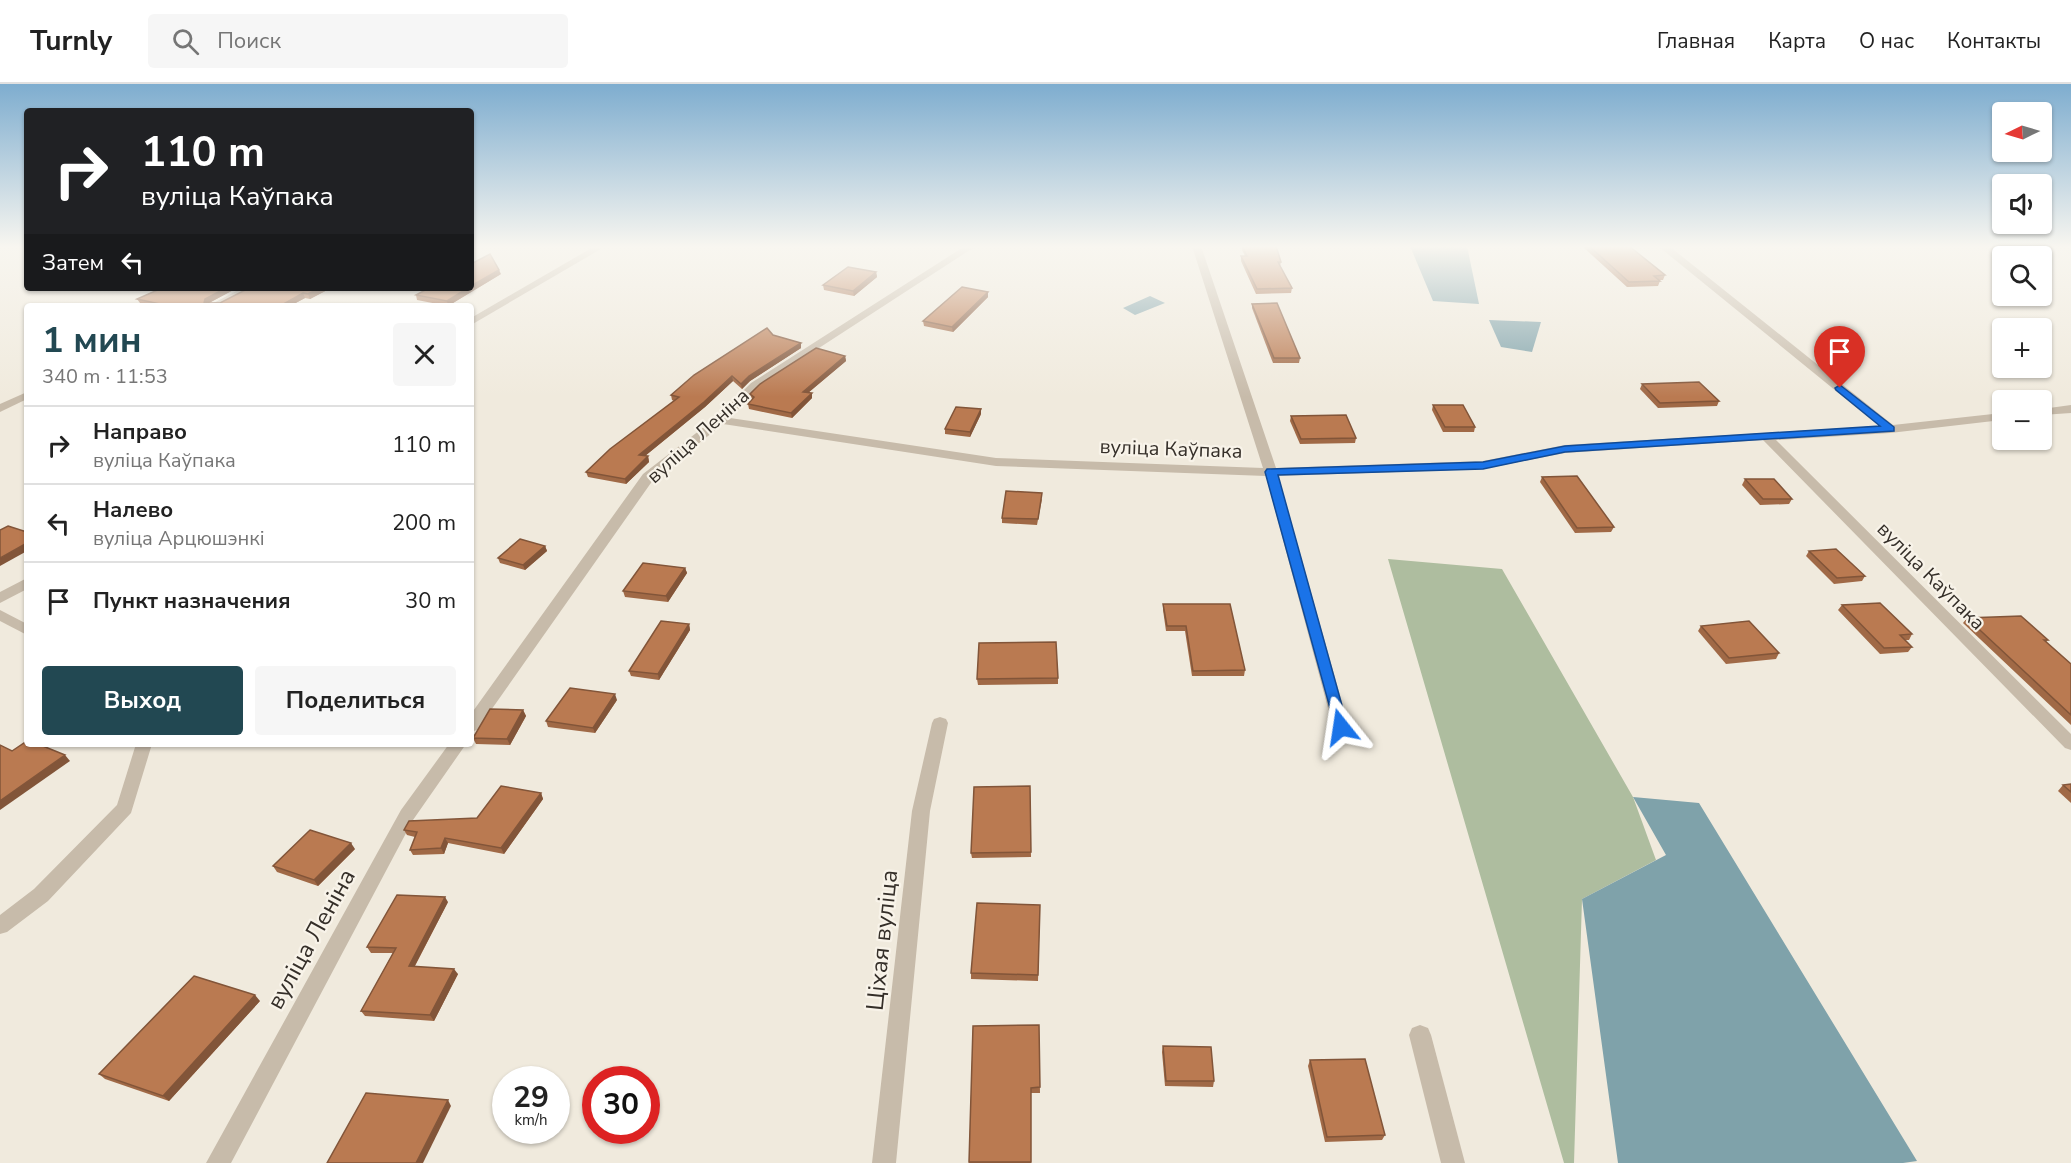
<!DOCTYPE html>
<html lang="ru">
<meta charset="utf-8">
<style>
:root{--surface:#fff;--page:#f6f6f6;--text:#222;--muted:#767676;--line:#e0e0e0;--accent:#224852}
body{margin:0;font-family:"Nunito Sans",sans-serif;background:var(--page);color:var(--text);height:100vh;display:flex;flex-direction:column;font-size:22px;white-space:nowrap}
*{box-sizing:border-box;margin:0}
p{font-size:20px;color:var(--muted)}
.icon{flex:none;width:33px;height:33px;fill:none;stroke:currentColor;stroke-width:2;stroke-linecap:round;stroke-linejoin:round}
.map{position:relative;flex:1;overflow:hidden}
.side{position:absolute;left:24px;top:219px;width:450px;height:444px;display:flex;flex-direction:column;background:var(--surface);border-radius:6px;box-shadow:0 2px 4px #0004}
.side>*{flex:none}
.guide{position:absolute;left:24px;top:24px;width:450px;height:183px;border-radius:6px;box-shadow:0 2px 4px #0004;background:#202124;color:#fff;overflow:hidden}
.needle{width:39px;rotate:265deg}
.buttons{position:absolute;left:1992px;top:18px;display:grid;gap:12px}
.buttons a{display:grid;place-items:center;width:60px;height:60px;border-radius:6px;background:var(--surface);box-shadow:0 2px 4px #0004;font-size:30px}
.speed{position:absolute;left:492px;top:982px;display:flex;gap:12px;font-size:30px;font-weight:700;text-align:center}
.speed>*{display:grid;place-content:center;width:78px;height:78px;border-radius:50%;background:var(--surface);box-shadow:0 2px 4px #0004;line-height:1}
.speed small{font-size:15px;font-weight:400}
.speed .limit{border:9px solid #d22;background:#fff;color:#111}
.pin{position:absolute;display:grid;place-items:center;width:51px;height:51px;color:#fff;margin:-62px -26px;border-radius:50% 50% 50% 0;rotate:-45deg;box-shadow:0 0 6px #0007}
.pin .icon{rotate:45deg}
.me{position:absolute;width:66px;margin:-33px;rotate:345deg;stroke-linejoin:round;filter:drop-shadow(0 0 4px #0008)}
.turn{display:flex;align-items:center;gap:21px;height:126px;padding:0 18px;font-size:27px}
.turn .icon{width:78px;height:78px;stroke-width:2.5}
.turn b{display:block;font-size:42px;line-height:51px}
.then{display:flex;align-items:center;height:57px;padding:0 18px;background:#0003;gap:12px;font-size:22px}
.round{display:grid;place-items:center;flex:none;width:63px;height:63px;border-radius:6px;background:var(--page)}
.headline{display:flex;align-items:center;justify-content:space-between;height:102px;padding:0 18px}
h1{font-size:36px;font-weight:700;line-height:45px;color:var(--accent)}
.primary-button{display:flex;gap:12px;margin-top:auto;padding:12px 18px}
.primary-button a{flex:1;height:69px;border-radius:6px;background:var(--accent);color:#fff;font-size:24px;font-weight:700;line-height:69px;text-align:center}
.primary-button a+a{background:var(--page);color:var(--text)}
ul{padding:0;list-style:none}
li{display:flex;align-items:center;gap:18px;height:78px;padding:0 18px;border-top:2px solid var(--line)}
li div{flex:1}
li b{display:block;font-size:22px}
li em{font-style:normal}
header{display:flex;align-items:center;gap:36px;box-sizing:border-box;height:84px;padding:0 30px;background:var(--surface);border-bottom:2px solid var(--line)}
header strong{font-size:28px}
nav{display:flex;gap:33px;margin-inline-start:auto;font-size:21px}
.search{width:420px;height:54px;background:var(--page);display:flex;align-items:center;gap:15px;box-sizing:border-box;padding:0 21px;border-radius:6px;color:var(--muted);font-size:22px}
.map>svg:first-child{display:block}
.green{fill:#aebd9f}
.water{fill:#7fa2aa}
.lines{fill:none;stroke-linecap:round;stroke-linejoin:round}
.minor{fill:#c7bbaa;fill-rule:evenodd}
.wall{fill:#a06946}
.shaded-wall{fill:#825539}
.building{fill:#ba7a51;stroke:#825539;stroke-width:1.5}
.route{fill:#1a73e8;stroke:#114b97;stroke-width:1.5}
.labels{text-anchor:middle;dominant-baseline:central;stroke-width:4.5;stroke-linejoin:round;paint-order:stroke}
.street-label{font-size:20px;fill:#352f29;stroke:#f8f3e9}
.near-street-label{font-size:24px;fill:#352f29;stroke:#f8f3e9}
</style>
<header>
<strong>Turnly</strong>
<div class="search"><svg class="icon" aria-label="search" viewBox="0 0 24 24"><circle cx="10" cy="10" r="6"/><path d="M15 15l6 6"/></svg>Поиск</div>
<nav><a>Главная</a><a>Карта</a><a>О нас</a><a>Контакты</a></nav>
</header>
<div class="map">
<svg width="2071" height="1079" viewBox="0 0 2071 1079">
<rect width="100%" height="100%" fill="#f0eadd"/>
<polygon class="green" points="1388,475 1502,485 1633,713 1656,776 1582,815 1574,1079 1564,1079"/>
<g class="water">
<polygon points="1410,162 1467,162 1479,220 1433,217"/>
<polygon points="1150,212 1165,219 1135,231 1123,224"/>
<polygon points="1489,236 1541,238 1532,268 1501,263"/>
<polygon points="1633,713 1699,719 1917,1077 1903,1079 1618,1079 1582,815 1666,771"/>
</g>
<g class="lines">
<g class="minor">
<polygon points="595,162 606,162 471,241 471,234"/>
<polygon points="965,162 976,162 759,303 730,334 996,374 1263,384 1192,162 1201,162 1276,384 1483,377 1565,361 1879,342 1658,162 1669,162 1893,341 2002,329 2002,336 1890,349 1776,356 2071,650 2071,666 2065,664 1763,356 1565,369 1483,385 1278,392 1349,643 1347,647 1335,647 1333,643 1266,392 996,382 723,340 653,396 477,646 471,648 471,630 643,390 717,333 751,299"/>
<polygon points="242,204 255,204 221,222 208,222"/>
<polygon points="27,308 27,315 0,328 0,320"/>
<polygon points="2071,321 2071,329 2042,331 2042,325"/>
<polygon points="27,494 27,505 0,519 0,508"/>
<polygon points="0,526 27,540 27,551 0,537"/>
<polygon points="940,633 946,635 948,639 930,727 896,1079 872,1079 912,727 932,639 934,635"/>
<polygon points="136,660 152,660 131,729 48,817 7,848 0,850 0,831 34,805 117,721"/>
<polygon points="449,660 466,660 413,736 231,1079 206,1079 401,726"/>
<polygon points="1420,941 1428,944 1431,951 1465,1079 1441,1079 1409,951 1412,944"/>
</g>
</g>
<g class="wall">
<polygon points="1242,162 1276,162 1281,178 1280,182 1292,204 1291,209 1256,210 1241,177 1241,172 1245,172 1242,166"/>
<polygon points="1582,162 1629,162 1665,191 1663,196 1659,196 1660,197 1658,202 1627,203"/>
<polygon points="876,188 877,193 854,212 824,206 823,201"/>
<polygon points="501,190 448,222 417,216 416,211"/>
<polygon points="162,204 237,204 209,219 220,219 331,204 310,215 305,214 290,222 152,222 140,219 137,215"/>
<polygon points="988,208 988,213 953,248 924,242 923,237"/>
<polygon points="1252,220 1300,274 1299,279 1273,279 1252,224"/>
<polygon points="773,251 801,259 801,264 750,297 742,305 733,297 705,323 645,372 648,372 649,378 626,400 588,393 586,388 674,317 672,316 671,311"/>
<polygon points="845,272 846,277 808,309 812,309 812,314 792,334 749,325 748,320 752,316 750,310"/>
<polygon points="1642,300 1719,317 1717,322 1658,324 1640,305"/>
<polygon points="1433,321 1475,343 1474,348 1443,348 1432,326"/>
<polygon points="981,330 970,353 945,350 945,345"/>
<polygon points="1291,332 1356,354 1355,359 1300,360 1290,337"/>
<polygon points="1542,393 1614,443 1611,448 1575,449 1540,398"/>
<polygon points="1745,395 1792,415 1789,420 1760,421 1742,401"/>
<polygon points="1042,415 1037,441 1002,439 1002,434"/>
<polygon points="545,462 547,467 525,486 500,479 498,474"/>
<polygon points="1809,467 1865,492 1862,497 1834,500 1806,472"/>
<polygon points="685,484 687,489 668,518 625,513 623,507"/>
<polygon points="1163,520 1245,586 1244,592 1192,592 1185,547 1166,547 1163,526"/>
<polygon points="1842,521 1912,550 1909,556 1905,556 1912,563 1908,568 1880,570 1838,526"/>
<polygon points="1967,534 2048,556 2046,558 2071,580 2071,641 1963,539"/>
<polygon points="689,540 690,546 659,596 631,592 629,587"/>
<polygon points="1701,542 1779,569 1776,575 1726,580 1698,547"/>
<polygon points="1058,594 1058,600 978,601 977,595"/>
<polygon points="617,616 595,649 548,643 546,637"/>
<polygon points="523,626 526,632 510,661 476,660 473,654"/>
<polygon points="2071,700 2071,719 2058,707 2063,701"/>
<polygon points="1030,702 1031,773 972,774 971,769"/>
<polygon points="541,709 543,715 504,770 448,759 444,770 413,771 410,766 415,753 407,751 404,746 477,734"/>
<polygon points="355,765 318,802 277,788 273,782"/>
<polygon points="448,818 415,882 458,890 434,937 365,932 361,927 393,869 371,869 367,863"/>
<polygon points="1040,821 1038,897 971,895 971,889"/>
<polygon points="260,917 169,1017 105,995 99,990"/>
<polygon points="1039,941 1040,1009 1031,1009 1031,1079 969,1079 973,942"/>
<polygon points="1163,962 1214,997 1213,1003 1165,1002 1162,968"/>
<polygon points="1310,976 1385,1051 1382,1056 1325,1058 1308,982"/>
</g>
<g class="shaded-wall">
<polygon points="499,186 501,190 448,222 447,217 468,204 471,204 471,202"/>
<polygon points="876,188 877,193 854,212 853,207"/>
<polygon points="226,204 237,204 207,220 204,219 205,215"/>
<polygon points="320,204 331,204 310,215 308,210"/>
<polygon points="988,208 988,213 953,248 952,243"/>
<polygon points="303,209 305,214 290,222 280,222"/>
<polygon points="801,259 801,264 750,297 742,305 741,300 749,292"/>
<polygon points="845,272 846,277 803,313 803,308"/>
<polygon points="732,292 733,297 705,323 640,376 639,371"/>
<polygon points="812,309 812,314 792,334 791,329"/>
<polygon points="981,325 981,330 970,353 970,348"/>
<polygon points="648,372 649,378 626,400 625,395"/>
<polygon points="27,459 27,467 0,482 0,474"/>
<polygon points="545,462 547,467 525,486 523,481"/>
<polygon points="685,484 687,489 668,518 666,512"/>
<polygon points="689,540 690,546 659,596 658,590"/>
<polygon points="615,610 617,616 595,649 593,644"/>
<polygon points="523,626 526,632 510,661 507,655"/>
<polygon points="65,671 70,677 0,726 0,717"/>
<polygon points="541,709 543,715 504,770 501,764"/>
<polygon points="445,754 448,759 444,770 441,764"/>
<polygon points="351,759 355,765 318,802 314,796"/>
<polygon points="445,813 448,818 412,887 409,882"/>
<polygon points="454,885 458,890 434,937 430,931"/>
<polygon points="255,911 260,917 169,1017 163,1012"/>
<polygon points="448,1016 451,1022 423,1079 416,1079"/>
</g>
<g class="building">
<polygon points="1242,162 1276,162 1281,178 1278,178 1292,204 1257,205 1241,172 1247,172"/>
<polygon points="1589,162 1629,162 1665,191 1654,192 1660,197 1629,198"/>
<polygon points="490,170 499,186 471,202 471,180"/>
<polygon points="848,183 876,188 853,207 823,201"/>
<polygon points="962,203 988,208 952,243 923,237"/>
<polygon points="162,204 226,204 205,215 204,219 220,219 249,204 320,204 308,210 303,209 280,222 169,222 137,215"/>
<polygon points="429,204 468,204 447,217 416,211"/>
<polygon points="1277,219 1300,274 1274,274 1252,220"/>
<polygon points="767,244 773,251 801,259 749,292 741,300 732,292 704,318 639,371 648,372 625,395 586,388 610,365 679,313 671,311 694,291"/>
<polygon points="816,264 845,272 803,308 812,309 791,329 748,320 754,313 750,310 760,300"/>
<polygon points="1699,298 1719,317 1660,319 1642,300"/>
<polygon points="1433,321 1463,321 1475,343 1445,343"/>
<polygon points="956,323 981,325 970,348 945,345"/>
<polygon points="1346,331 1356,354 1301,355 1291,332"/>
<polygon points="1577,392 1614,443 1577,444 1542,393"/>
<polygon points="1745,395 1774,395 1792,415 1763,415"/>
<polygon points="1006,407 1042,409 1038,435 1002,434"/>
<polygon points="8,442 27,448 27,459 0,474 0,446"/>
<polygon points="520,455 545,462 523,481 498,474"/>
<polygon points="1836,465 1865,492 1837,494 1809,467"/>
<polygon points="643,479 685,484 666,512 623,507"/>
<polygon points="1880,519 1912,550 1900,551 1912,563 1884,564 1842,521"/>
<polygon points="1163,520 1230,520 1245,586 1193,587 1186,542 1167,542"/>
<polygon points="2021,532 2048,556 2044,556 2071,580 2071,631 1967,534"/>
<polygon points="661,537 689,540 658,590 629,587"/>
<polygon points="1749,537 1779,569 1729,574 1701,542"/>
<polygon points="1056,558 1058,594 977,595 979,559"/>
<polygon points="570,604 615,610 593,644 546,637"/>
<polygon points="490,625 523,626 507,655 473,654"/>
<polygon points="27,657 27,660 38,660 65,671 0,717 0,661 12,667"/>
<polygon points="2071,700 2071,708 2063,701"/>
<polygon points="501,702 541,709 501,764 445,754 441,764 410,766 417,748 404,746 409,737 477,734"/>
<polygon points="1030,702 1031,768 971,769 974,703"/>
<polygon points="310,746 351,759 314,796 273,782"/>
<polygon points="397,811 445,813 409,882 454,885 430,931 361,927 396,864 367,863"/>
<polygon points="977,819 1040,821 1038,891 971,889"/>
<polygon points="194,892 255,911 163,1012 99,990"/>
<polygon points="1039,941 1040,1003 1031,1004 1031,1078 969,1078 973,942"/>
<polygon points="1163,962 1211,963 1214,997 1166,997"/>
<polygon points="1365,975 1385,1051 1327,1053 1310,976"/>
<polygon points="366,1009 448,1016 416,1079 327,1079"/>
</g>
<linearGradient id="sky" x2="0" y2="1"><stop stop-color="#7eadcf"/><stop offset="0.52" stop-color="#f8f6f0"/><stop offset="1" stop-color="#f8f6f0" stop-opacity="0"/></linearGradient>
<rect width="2071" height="313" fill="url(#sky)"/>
<polygon class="route" points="1840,301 1894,343 1894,347 1565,368 1483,385 1278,391 1348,643 1346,646 1336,646 1265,388 1267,385 1483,378 1565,362 1880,342 1836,306 1835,304"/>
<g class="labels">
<g class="street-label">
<text transform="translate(698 352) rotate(-42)">вуліца Леніна</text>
<text transform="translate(1171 365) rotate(2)">вуліца Каўпака</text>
<text transform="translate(1931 492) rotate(45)">вуліца Каўпака</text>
</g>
<g class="near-street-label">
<text transform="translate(311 855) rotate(-61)">вуліца Леніна</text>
<text transform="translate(882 856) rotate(-84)">Ціхая вуліца</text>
</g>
</g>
</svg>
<div class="buttons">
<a><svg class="needle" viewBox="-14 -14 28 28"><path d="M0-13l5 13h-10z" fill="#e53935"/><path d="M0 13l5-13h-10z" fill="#767676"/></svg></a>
<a><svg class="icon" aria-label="sound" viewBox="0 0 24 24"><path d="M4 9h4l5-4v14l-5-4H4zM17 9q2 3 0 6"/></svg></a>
<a><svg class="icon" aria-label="search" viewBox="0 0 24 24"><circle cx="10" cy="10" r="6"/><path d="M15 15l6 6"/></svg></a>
<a>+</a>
<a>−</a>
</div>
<div class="speed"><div>29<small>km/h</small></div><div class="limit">30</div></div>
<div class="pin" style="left:1840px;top:304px;background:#d93025"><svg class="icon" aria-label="arrive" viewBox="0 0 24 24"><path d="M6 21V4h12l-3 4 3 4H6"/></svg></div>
<svg class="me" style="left:1341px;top:643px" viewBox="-20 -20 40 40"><path d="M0-17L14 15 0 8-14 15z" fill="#1a73e8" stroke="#fff" stroke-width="4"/></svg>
<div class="guide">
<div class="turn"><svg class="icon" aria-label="right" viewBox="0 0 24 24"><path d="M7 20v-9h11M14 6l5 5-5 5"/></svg><div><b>110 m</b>вуліца Каўпака</div></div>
<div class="then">Затем<svg class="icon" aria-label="left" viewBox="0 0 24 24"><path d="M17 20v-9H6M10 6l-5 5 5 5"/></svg></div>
</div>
<section class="side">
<div class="headline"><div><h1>1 мин</h1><p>340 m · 11:53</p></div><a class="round"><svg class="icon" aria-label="close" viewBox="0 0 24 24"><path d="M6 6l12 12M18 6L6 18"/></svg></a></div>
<ul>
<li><svg class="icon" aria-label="right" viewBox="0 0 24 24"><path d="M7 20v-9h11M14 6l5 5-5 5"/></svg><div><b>Направо</b><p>вуліца Каўпака</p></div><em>110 m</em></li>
<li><svg class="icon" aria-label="left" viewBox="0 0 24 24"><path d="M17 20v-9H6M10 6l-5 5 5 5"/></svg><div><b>Налево</b><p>вуліца Арцюшэнкі</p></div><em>200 m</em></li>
<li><svg class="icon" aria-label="arrive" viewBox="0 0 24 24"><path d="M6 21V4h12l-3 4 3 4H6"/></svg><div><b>Пункт назначения</b></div><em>30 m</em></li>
</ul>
<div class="primary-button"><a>Выход</a><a>Поделиться</a></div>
</section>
</div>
